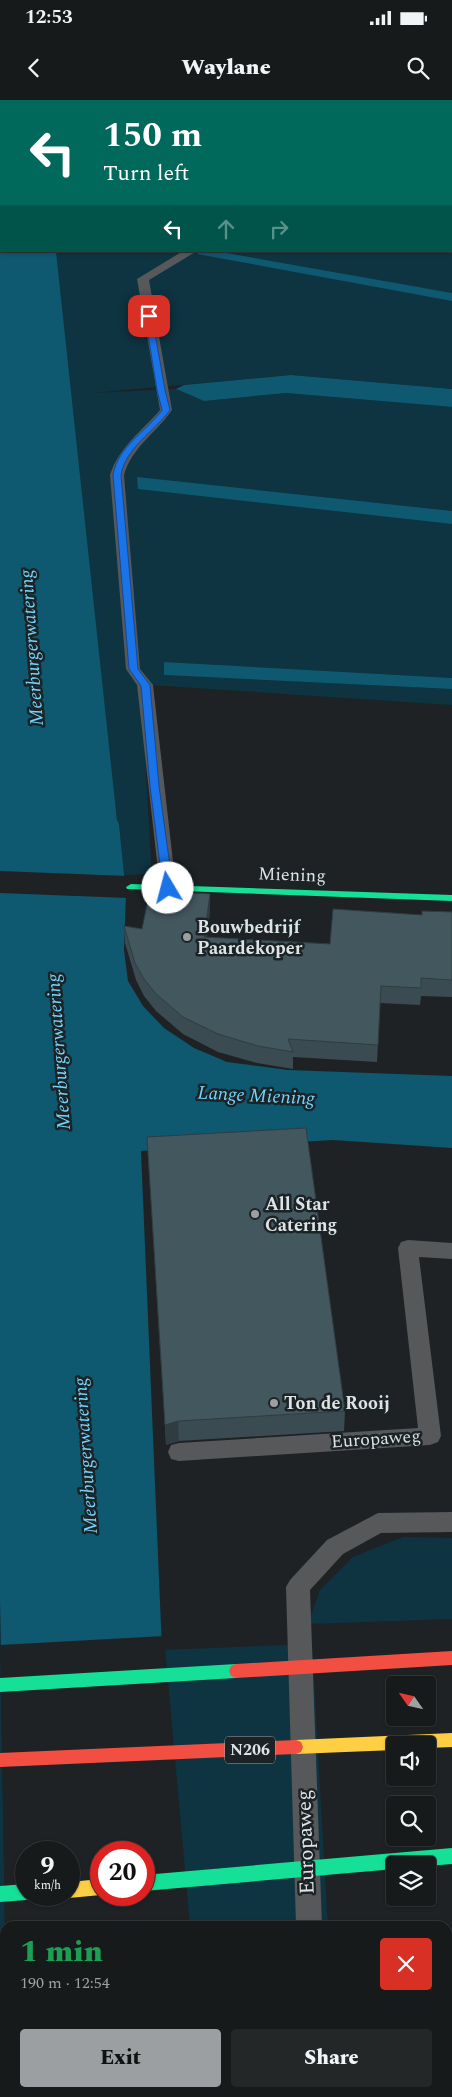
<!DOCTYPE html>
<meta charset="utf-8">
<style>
:root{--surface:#161a1b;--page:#232728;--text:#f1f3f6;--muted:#9ea1a3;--line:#35383a;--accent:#9b9fa1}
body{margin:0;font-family:Spectral,serif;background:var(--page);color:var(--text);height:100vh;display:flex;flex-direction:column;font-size:19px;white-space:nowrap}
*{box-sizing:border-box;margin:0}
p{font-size:16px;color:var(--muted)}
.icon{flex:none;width:28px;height:28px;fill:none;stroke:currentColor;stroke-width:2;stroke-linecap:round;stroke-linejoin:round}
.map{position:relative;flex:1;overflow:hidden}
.drawer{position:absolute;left:0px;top:1821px;width:452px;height:176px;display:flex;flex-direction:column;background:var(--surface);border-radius:15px 15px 0 0;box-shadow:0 1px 4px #0004,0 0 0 1px var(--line)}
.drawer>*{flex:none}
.banner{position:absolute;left:0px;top:0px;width:452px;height:152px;box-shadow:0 1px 4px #0004,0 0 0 1px var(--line);background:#00695c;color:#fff;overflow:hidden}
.needle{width:32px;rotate:304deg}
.buttons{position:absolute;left:386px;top:1576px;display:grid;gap:10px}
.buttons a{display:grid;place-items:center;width:50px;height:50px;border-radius:5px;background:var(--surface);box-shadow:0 1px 4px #0004,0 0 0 1px var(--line);font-size:25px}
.speed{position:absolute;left:15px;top:1741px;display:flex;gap:10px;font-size:25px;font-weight:700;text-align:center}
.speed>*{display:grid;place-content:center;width:65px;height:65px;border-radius:50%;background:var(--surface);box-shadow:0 1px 4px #0004,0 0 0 1px var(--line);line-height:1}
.speed small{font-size:12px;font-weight:400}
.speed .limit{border:8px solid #d22;background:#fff;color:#111}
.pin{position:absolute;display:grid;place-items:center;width:42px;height:42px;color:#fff;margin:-21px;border-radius:10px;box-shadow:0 2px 8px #0006}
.me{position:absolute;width:55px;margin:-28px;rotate:352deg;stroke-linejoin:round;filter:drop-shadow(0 0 4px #0008)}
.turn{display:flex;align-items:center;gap:18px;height:105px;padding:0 20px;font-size:22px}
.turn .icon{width:65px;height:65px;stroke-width:2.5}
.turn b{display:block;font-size:35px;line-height:42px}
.lanes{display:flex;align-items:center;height:48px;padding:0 20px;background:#0003;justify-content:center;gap:25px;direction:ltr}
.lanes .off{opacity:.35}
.round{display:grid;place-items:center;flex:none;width:52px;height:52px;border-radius:5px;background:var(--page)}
.summary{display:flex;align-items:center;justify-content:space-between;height:85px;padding:0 20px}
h1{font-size:30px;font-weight:800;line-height:38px;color:#1e9e55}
.primary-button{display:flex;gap:10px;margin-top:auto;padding:10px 20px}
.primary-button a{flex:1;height:58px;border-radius:5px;background:var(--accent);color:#111;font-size:20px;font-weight:800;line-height:58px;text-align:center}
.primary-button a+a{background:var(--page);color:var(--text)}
.status{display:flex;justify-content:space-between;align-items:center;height:35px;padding:0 25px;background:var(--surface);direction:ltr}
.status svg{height:14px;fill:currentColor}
header{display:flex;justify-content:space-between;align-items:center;height:65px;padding:0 20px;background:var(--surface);font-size:22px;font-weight:800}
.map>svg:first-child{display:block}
.green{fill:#0e3341}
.water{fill:#0e5870;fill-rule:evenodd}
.pier{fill:#1e2224;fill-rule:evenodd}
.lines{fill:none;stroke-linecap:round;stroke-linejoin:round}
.lane{fill:#56585a;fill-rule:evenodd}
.fast{fill:#16e098;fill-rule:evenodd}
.slow{fill:#ffcf43;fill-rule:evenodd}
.jam{fill:#f24e42;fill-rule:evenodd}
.wall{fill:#3a4b52}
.shaded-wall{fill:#2f3d42}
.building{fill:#43575f;stroke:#2f3d42}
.route{fill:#1a73e8;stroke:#114b97}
.poi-dot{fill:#9b9fa1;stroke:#1c2326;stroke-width:2}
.labels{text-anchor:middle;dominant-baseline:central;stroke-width:5;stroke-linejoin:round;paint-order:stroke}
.shield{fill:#1c2326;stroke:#a4a9ac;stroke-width:1}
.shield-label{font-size:16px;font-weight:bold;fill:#dee3e5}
.street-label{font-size:18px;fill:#dee3e5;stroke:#1c2326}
.poi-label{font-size:18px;font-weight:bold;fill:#dee3e5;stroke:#1c2326;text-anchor:start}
.water-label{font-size:19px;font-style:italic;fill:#75d5fc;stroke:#1c2326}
.near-street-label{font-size:21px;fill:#dee3e5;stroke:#1c2326}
</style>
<div class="status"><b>12:53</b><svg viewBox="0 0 49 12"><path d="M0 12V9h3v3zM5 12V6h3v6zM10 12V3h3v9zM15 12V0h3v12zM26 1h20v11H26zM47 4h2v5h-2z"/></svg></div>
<header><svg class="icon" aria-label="back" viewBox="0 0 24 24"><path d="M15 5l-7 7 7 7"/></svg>Waylane<svg class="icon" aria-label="search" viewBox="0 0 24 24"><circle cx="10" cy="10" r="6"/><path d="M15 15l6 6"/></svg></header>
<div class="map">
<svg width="452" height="1997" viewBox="0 0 452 1997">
<rect width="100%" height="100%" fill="#1e2224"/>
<g class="green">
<polygon points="452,9 452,289 291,275 92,293 176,289 204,301 286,293 452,307 452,578 164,562 164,575 452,589 452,605 150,585 140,571 152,774 124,775 119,724 117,720 56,151 451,151"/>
<polygon points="403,1437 452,1438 452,1519 308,1524 320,1490 353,1457"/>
<polygon points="0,1501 5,1826 5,1992 12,1993 12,1997 0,1997"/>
<polygon points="312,1544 327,1813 329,1826 187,1826 162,1550"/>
<polygon points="361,1992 363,1997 205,1997 205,1993"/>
</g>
<g class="water">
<path d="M0,0H41L1,1V151H56L117,720L119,724L126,794L124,850L128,881L143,906L164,928L194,948L227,962L288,970L452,976V1048L333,1040L141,1051L162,1550L187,1826H7L0,1501ZM26,1752H69V1795H26ZM101,1752H144V1795H101Z"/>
<polygon points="201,151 215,151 452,193 452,201 197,154"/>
<polygon points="291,275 452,289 452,307 286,293 204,301 176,289 184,285"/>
<polygon points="137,377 452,411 452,424 138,389"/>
<polygon points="164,562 452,578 452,589 164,575"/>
<polygon points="12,1993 205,1992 205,1997 12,1997"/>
</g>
<g class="pier">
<polygon points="0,771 127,776 128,798 0,793"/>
<path d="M164,1536L190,1826H5V1828L0,1545ZM26,1752H69V1795H26ZM101,1752H144V1795H101Z"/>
</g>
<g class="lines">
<g class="lane">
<path d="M183,151H197L149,180L172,310C156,333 132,347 124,375L140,569L153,585L176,788L174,792L168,794L162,792L160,788L137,585L126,569L110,375C119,347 142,331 160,310L137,179Z"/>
<polygon points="408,1140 452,1143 452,1159 419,1157 441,1336 438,1342 430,1345 179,1361 171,1359 168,1352 171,1345 179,1343 418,1328 398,1148 401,1142"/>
<polygon points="452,1412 452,1432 381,1433 343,1454 310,1490 322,1826 296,1826 286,1487 290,1480 327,1440 378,1413"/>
<rect x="310" y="1992" width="28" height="5"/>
</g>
<g class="fast">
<polygon points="131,784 452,795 452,801 127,789 126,787"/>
<polygon points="236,1564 241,1566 243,1571 241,1576 236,1578 0,1592 0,1578"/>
<polygon points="452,1748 452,1764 428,1766 395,1765 395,1769 144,1791 144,1775"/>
<polygon points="26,1784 26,1795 32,1795 31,1797 26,1800 0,1802 0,1786"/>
</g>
<g class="slow">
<polygon points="452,1633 452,1647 428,1648 428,1645 395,1645 395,1650 296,1654 291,1652 289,1647 291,1642 296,1640"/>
<polygon points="101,1779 101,1795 69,1798 64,1795 69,1795 69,1782"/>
</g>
<g class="jam">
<polygon points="452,1551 452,1565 236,1578 231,1576 229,1571 231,1566 236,1564"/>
<polygon points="296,1640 301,1642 303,1647 301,1652 296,1654 0,1667 0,1653"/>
</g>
</g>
<g class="wall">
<polygon points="210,811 207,837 330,844 422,815 452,812 452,897 421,896 420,905 380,903 377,962 293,957 293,969 257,963 218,952 183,934 156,911 144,896 136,880 125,843 124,826 142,829"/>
<polygon points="147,1037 345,1311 344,1331 179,1341 166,1345"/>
</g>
<g class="shaded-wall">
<polygon points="210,794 210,811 204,854 204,837"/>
<polygon points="178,1321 179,1341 166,1345 165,1325"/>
</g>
<g class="building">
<polygon points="150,790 210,794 204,837 330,844 333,809 422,815 422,811 452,812 452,880 421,878 421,888 381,886 378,945 288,939 293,952 258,946 218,934 183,917 156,894 144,879 135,863 124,826 142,829"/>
<polygon points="306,1028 345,1311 178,1321 165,1325 147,1037"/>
</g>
<path class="route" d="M149,213L152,216L165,290L170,310C154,332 126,347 121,375L138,569L150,585L159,686L173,788L168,791L163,788L150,686L141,586L129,569L113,375C118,346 146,332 162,310L157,290L145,216Z"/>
<g class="poi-dot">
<circle cx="187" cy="837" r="5"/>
<circle cx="255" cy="1114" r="5"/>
<circle cx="274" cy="1303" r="5"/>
</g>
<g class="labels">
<rect class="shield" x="225" y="1636.5" width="50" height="27" rx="4"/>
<g class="shield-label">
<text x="250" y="1650">N206</text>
</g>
<g class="street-label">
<text transform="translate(292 775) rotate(2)">Miening</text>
<text transform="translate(376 1339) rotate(-4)">Europaweg</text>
</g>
<g class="poi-label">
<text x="197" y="827">Bouwbedrijf<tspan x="197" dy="21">Paardekoper</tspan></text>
<text x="265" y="1104">All Star<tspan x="265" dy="21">Catering</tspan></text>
<text x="284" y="1303">Ton de Rooij</text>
</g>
<g class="water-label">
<text transform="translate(32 548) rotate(-94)">Meerburgerwatering</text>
<text transform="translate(59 952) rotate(-94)">Meerburgerwatering</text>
<text transform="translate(256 996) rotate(3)">Lange Miening</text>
<text transform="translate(86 1356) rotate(-94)">Meerburgerwatering</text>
</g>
<g class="near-street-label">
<text transform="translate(306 1742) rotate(-92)">Europaweg</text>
</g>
</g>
</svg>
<div class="buttons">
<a><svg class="needle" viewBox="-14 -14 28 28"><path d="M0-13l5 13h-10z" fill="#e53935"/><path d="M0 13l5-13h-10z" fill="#9ea1a3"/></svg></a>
<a><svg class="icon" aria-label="sound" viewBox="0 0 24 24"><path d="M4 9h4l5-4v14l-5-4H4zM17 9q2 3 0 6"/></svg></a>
<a><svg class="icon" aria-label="search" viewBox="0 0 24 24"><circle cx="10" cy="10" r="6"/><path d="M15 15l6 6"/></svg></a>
<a><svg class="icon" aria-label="layers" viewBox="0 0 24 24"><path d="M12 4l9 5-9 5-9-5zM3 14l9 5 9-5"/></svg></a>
</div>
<div class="speed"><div>9<small>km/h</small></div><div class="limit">20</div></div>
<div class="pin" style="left:149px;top:216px;background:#d93025"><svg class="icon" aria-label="arrive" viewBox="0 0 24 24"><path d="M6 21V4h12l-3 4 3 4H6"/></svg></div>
<svg class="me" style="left:168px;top:788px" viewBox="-20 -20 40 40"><circle r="19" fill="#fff"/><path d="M0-13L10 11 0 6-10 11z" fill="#1a73e8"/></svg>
<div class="banner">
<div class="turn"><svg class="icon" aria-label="left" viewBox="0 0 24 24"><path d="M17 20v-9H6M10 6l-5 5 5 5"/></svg><div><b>150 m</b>Turn left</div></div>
<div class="lanes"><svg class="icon" aria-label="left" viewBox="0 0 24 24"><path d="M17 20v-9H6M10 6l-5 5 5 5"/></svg><svg class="icon off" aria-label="ahead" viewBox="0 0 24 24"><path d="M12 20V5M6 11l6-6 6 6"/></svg><svg class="icon off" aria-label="right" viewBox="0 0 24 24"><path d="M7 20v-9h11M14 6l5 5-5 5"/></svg></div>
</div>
<section class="drawer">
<div class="summary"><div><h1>1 min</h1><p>190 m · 12:54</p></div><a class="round" style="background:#d93025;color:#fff"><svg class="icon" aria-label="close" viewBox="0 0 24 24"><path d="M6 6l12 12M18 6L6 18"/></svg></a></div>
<div class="primary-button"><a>Exit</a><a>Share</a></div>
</section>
</div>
